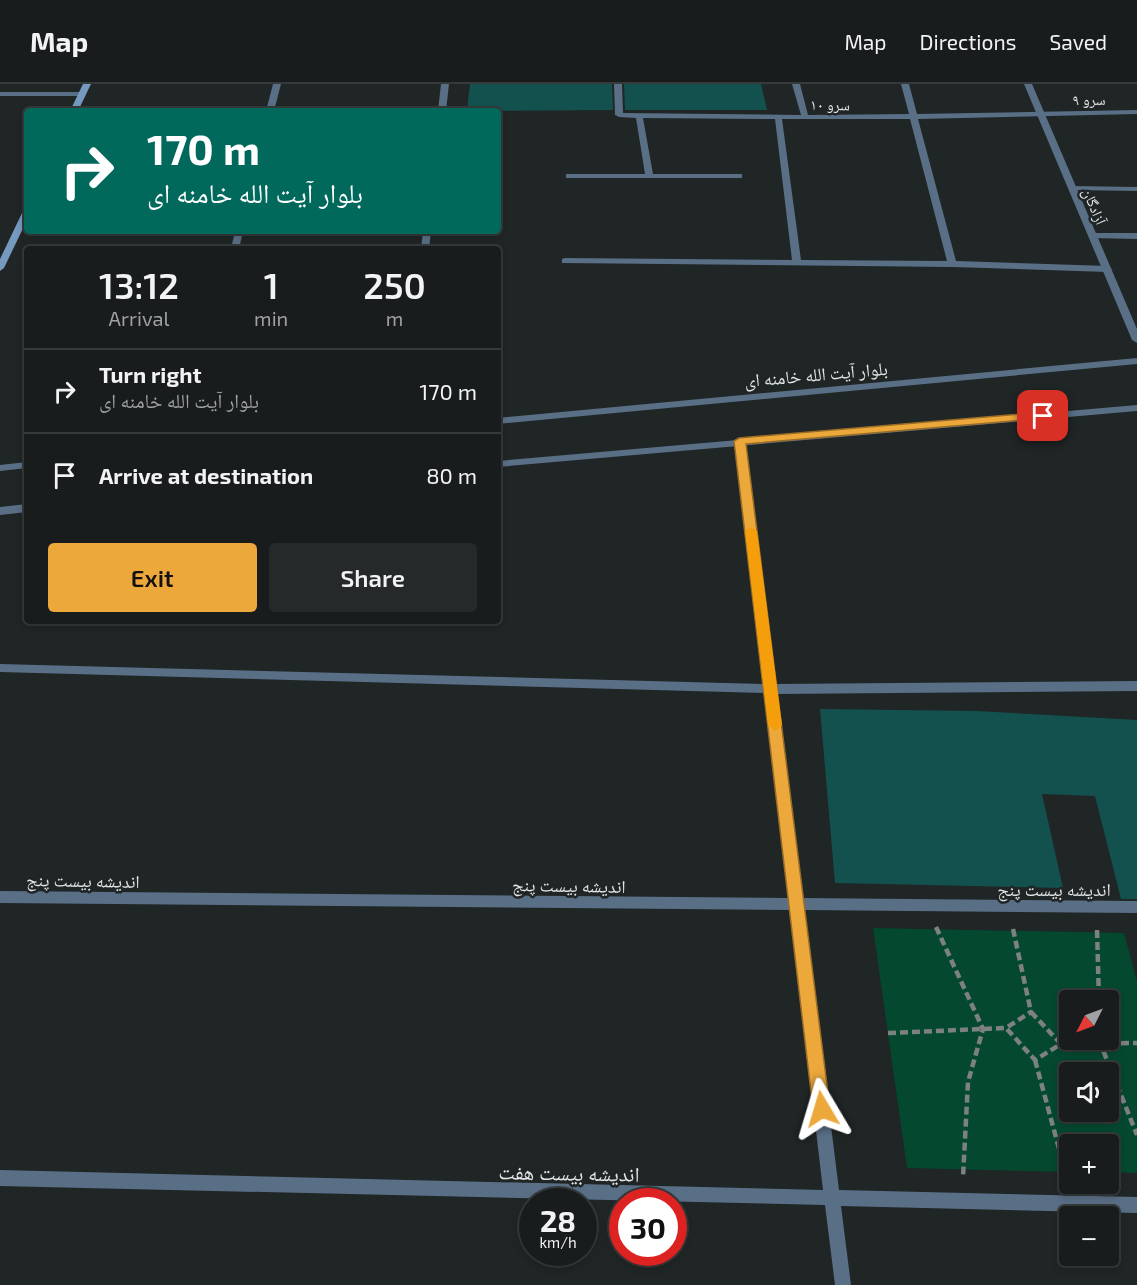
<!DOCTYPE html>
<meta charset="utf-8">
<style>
:root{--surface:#181c1c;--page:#252929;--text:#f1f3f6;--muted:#9fa1a3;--line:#363a3b;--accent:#eda83c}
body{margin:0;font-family:"Exo 2","Noto Naskh Arabic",sans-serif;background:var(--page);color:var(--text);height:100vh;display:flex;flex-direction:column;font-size:22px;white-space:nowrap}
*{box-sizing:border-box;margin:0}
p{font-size:20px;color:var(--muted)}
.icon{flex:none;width:33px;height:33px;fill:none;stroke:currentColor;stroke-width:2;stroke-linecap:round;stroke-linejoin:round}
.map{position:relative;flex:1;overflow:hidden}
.side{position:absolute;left:24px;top:162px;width:477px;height:378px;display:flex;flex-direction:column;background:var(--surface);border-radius:6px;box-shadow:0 3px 9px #0003,0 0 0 2px var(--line)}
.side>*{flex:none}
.top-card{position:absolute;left:24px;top:24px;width:477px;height:126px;border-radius:6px;box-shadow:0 3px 9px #0003,0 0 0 2px var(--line);background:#00695c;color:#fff;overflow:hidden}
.needle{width:39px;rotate:228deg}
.tools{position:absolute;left:1059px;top:906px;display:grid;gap:12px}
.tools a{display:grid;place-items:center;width:60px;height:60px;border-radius:6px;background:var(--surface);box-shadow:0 3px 9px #0003,0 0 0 2px var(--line);font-size:30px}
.speed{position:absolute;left:519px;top:1104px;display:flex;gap:12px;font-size:30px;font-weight:700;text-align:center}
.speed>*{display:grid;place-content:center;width:78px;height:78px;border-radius:50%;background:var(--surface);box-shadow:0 3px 9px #0003,0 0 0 2px var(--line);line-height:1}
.speed small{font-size:15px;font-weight:400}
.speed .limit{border:9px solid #d22;background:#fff;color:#111}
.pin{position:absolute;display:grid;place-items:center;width:51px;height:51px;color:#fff;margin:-26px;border-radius:12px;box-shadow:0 3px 9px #0006}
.me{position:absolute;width:66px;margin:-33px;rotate:353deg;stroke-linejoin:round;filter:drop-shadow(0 0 4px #0008)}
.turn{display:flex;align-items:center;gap:21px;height:126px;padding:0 24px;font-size:27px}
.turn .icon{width:78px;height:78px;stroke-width:2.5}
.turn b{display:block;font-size:42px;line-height:51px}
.eta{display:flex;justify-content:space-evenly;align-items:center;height:102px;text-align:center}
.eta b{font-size:36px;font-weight:600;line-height:42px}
.cta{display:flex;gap:12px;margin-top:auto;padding:12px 24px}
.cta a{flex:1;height:69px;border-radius:6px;background:var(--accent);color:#111;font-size:24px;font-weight:600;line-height:69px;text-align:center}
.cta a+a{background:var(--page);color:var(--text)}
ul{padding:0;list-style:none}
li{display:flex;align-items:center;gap:18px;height:84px;padding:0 24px;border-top:2px solid var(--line)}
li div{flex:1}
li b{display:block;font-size:22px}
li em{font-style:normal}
header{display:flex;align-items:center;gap:36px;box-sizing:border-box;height:84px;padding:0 30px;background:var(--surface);border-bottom:2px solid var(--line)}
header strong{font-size:28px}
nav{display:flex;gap:33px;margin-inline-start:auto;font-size:21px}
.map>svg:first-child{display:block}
.green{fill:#044830;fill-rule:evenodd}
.building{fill:#13514f}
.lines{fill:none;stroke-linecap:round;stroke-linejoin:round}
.path{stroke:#7d8182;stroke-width:4.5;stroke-dasharray:8 4;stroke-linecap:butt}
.minor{fill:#596f86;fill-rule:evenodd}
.tertiary{fill:#596f86;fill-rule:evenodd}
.secondary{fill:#7699bf;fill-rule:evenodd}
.route{fill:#eda83c;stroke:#9a6d27;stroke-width:1.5}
.slow{fill:#f59e0b}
.labels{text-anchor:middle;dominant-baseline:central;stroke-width:5;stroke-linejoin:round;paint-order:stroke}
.far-street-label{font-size:15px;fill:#e3e6e7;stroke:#202526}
.street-label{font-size:18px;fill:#e3e6e7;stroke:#202526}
.near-street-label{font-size:21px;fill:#e3e6e7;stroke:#202526}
</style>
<header>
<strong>Map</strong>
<nav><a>Map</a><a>Directions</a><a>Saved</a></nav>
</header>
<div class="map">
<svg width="1137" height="1201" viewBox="0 0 1137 1201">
<rect width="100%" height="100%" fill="#202526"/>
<path class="green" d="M873,844L1124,849L1137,897V1089L1109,1088L1108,1060H1070L1069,1088L907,1084ZM1070,916H1108V956H1070ZM1070,988H1108V1028H1070Z"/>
<g class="building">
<polygon points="470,0 612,0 613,26 467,27"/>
<polygon points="624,0 761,0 767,26 625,26"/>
<polygon points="820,625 977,627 1137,636 1137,815 1121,815 1095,712 1042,710 1063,804 835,799"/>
</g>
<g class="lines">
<g class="path">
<polyline points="936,843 983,945 968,998 963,1093"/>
<polyline points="1013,845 1031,928"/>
<polyline points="1097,846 1099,916"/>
<polygon points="1031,928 1061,960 1035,976 1006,944"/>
<polyline points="888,949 1006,944"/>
<polyline points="1099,956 1137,1051"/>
<polyline points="1061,960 1137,959"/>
<polyline points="1035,976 1067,1094"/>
</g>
<g class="minor">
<polygon points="273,0 281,0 274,27 266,27"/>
<polygon points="441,0 449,0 446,27 438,27"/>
<path d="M614,0H622L623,29L801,31L792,0H800L808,31L909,30L901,0H909L917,30L1137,26V30L918,35L956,177L1108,182L1112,185L1108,188L952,183L562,179V175L565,174L792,176L775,35L643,34L653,90H742V94H566V90H645L636,34L619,33L615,31ZM782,35H910L947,177L801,176Z"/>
<polygon points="0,8 82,8 86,10 82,12 0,12"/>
<polygon points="1070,102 1137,103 1137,107 1073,106 1070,106"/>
<polygon points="235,147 243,147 239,165 231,165"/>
<polygon points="423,147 431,147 429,165 421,165"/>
<polygon points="1094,149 1137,149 1137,155 1091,154 1091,150"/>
<polygon points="739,354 744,357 775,600 1137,597 1137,607 776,610 802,814 1137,817 1137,829 804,826 839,1106 1137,1113 1137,1129 841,1122 851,1201 835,1201 825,1121 0,1102 0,1086 823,1106 790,826 0,819 0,807 789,814 764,609 0,588 0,580 763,600 734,357"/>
</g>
<g class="tertiary">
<polygon points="1024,0 1032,0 1137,245 1137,259 1132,256"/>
<polygon points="1137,274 1137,280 498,340 498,334"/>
<polygon points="1137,321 1137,327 498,383 498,377"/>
<polygon points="27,378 27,384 0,387 0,381"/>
<polygon points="27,420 27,428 0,431 0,423"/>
</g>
<g class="secondary">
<polygon points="83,0 91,0 78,27 70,27"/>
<polygon points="27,124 27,136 4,184 0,187 0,175 23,127"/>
</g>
</g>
<polygon class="route" points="1043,328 1049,332 1047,334 746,360 830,1025 828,1031 822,1033 816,1031 813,1025 734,357 739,354"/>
<polygon class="slow" points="751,443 757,447 782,641 775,647 768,641 745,447"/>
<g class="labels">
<g class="far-street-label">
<text transform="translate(1089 15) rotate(-1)">سرو ۹</text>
<text transform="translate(830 20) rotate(1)">سرو ۱۰</text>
<text transform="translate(1095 122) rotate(67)">آزادگان</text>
</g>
<g class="street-label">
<text transform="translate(816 290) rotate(-5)">بلوار آیت الله خامنه ای</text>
<text transform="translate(83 796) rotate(1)">اندیشه بیست پنج</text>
<text transform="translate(569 801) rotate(1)">اندیشه بیست پنج</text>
<text x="1054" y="805">اندیشه بیست پنج</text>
</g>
<g class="near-street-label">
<text transform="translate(569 1088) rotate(1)">اندیشه بیست هفت</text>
</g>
</g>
</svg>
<div class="tools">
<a><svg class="needle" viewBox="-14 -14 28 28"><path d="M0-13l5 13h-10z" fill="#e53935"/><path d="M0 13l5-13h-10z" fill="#9fa1a3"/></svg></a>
<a><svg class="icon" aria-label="sound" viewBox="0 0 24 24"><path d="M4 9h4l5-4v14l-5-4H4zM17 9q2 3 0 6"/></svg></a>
<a>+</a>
<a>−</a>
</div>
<div class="speed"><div>28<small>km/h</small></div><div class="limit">30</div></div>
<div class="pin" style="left:1043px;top:332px;background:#d93025"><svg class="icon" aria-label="arrive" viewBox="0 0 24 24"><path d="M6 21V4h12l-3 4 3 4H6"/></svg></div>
<svg class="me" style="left:822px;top:1025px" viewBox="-20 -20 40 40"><path d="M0-17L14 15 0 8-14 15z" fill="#eda83c" stroke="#fff" stroke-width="4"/></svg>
<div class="top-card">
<div class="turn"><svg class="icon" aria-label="right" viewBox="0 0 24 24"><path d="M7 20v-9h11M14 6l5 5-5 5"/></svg><div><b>170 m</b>بلوار آیت الله خامنه ای</div></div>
</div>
<section class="side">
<div class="eta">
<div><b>13:12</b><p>Arrival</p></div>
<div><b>1</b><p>min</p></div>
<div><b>250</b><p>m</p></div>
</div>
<ul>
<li><svg class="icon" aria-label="right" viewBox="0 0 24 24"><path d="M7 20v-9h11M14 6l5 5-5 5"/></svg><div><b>Turn right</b><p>بلوار آیت الله خامنه ای</p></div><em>170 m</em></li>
<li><svg class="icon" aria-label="arrive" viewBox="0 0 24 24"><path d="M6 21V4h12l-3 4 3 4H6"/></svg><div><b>Arrive at destination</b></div><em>80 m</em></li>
</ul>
<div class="cta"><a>Exit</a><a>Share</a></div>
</section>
</div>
